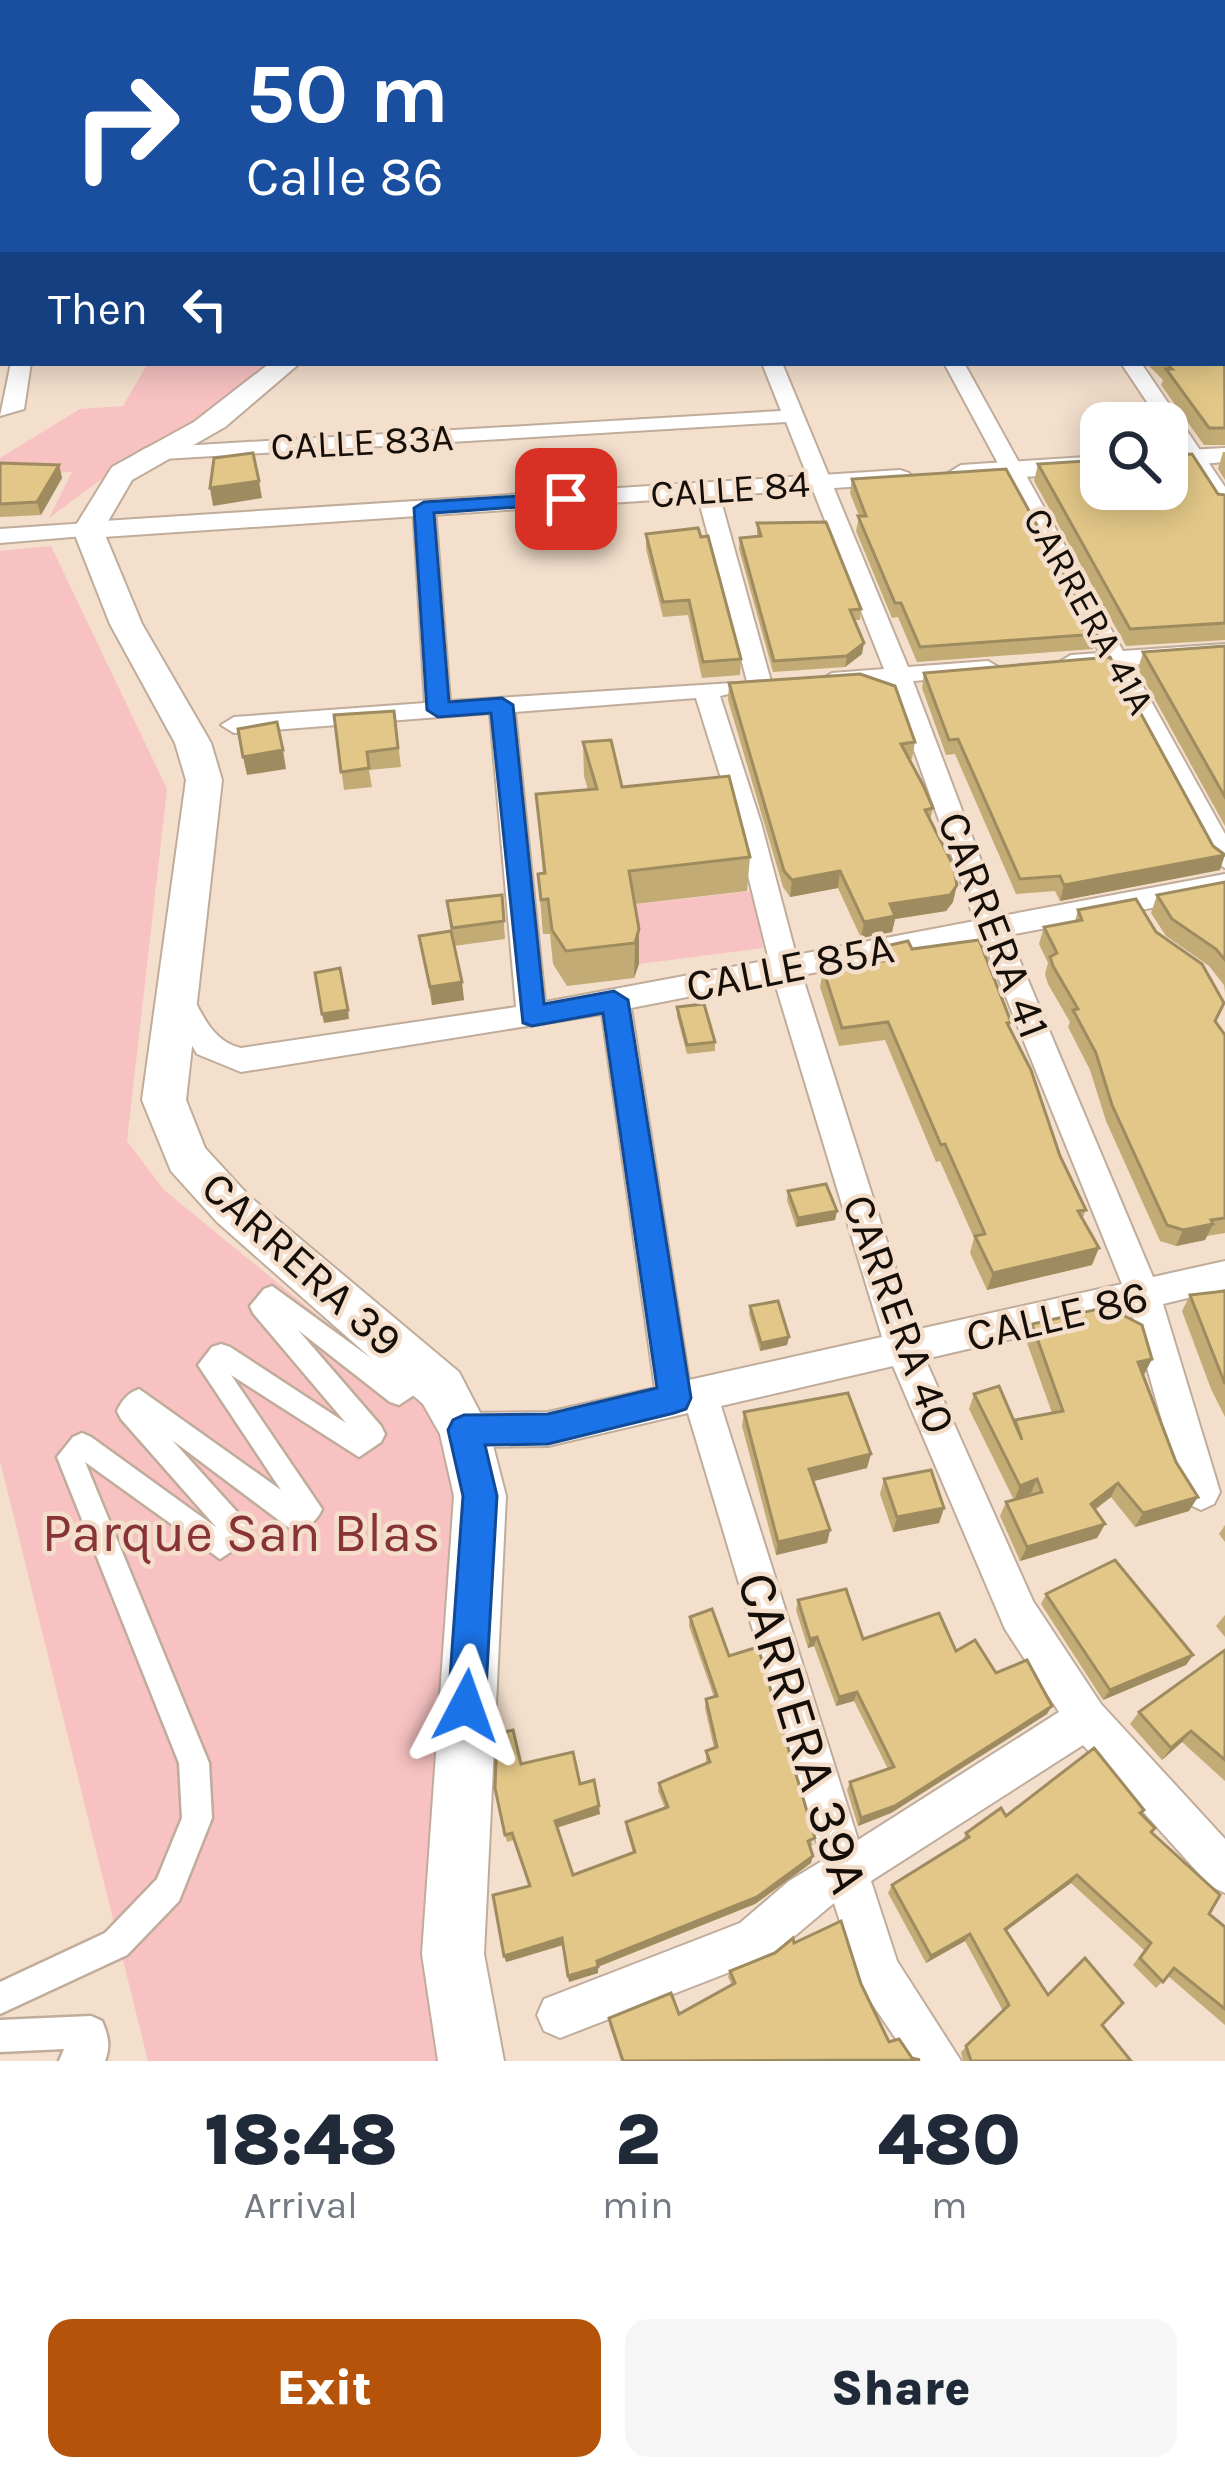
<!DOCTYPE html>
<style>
:root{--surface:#fff;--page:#f6f6f7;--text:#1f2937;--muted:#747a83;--accent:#b45309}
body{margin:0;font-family:Karla,sans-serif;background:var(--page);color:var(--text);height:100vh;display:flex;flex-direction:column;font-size:45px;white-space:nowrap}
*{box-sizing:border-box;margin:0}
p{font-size:39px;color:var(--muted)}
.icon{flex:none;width:66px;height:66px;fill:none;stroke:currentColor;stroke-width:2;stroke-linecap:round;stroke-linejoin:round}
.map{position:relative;height:2061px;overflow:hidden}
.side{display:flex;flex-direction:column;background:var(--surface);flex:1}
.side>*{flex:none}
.guide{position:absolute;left:0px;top:0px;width:1227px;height:366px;box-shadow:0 6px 30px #0003;background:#1a4fa0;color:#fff;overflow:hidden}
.tools{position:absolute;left:1080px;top:402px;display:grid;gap:24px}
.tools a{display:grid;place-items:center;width:108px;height:108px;border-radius:24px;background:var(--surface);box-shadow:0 6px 30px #0003;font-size:60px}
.pin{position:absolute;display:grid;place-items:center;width:102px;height:102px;color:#fff;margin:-51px;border-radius:24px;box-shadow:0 6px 18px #0006}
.me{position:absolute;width:132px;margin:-66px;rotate:4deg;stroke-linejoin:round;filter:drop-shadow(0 0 9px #0008)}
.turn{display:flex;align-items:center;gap:42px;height:252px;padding:0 48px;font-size:54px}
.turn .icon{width:156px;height:156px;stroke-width:2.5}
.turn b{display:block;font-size:84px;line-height:102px}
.then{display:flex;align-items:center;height:114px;padding:0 48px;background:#0003;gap:24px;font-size:45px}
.eta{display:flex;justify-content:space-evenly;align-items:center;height:204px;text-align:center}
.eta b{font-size:72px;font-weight:800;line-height:84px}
.button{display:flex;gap:24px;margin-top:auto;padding:24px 48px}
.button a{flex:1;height:138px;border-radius:24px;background:var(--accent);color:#fff;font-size:48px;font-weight:800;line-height:138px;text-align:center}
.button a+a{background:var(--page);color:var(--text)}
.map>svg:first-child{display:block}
.green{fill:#f7c2c1}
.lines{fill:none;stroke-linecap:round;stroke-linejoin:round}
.pedestrian-casing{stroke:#c0ac9b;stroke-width:5}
.minor-casing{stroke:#c0ac9b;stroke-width:4}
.tertiary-casing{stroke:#c0ac9b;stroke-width:4}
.secondary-casing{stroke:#c0ac9b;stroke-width:4}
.pedestrian{fill:#fff;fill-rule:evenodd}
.minor{fill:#fff;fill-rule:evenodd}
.tertiary{fill:#fff;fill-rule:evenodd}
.secondary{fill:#fff;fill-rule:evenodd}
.wall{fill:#c2ab75}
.shaded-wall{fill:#9e8b5f}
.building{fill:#e2c788;stroke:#9e8b5f;stroke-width:3}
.route{fill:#1a73e8;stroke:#114b97;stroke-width:3}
.labels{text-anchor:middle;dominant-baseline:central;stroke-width:9;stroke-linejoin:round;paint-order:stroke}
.far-street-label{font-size:39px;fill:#160f09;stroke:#f3dfcc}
.street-label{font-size:45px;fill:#160f09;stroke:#f3dfcc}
.near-park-label{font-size:54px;fill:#883338;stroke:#f3dfcc}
.near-street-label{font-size:54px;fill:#160f09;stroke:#f3dfcc}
</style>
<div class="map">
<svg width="1225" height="2061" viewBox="0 0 1225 2061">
<rect width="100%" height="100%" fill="#f3dfcc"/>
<g class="green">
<polygon points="148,363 276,363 197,424 136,452 81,525 103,478 49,518 72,472 0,475 0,458 80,409 123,406"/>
<polygon points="51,546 167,789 127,1141 164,1190 426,1404 446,1438 462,1498 443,2061 148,2061 0,1461 0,551"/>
<polygon points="752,891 763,948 639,964 629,905"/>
</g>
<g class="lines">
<defs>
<g id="pedestrian">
<path d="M272,1286L390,1372L392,1362L401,1359L423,1373L426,1381L423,1389L399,1405L390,1402L298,1330L381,1426L385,1434L381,1442L359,1457L231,1375L322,1509C317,1521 309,1526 297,1531L288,1527L172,1440L247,1523L251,1532L247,1541L220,1559L85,1462L209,1763L212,1818L179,1901L127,1955L0,2014V1982L105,1933L157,1879L182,1818L179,1763L57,1457L73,1437L82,1433L91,1437L217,1528L121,1419L117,1411C122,1400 128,1393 139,1389L281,1490L198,1365L212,1347L221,1344L230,1347L346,1423L253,1313L250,1306L264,1289Z"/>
<path d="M91,2016L102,2021C108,2035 111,2046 105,2061H59L64,2049L0,2052V2020Z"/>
</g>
<g id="minor">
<polygon points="210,0 230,0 208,3"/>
<polygon points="315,0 338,0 341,3 318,3"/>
<polygon points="640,0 654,0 655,3 641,3"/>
<polygon points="760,0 774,0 776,3 762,3"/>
<polygon points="879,0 893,0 895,3 881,3"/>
<polygon points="1007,0 1021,0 1023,3 1009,3"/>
<polygon points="3,8 3,16 0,17 0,9"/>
<rect x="0" y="50" width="3" height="8"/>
<rect x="0" y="137" width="3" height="10"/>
<rect x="0" y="248" width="3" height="10"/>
<rect x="0" y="326" width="3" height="12"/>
<polygon points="11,363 31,363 24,409 0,416"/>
<path d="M762,363H782L908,667L988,661L1000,668L988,675L913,681L1002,916L1225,874V894L1009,935L1153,1277L1225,1261V1289L1163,1304L1220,1492L1214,1504L1201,1510L1188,1504L1182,1492L1131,1311L925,1359L1033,1601L1101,1704L1225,1839V1893L1210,1886L1083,1745L871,1881L897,1961L961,2061H911L862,1989L834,1903L771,1956L560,2038L544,2031L537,2015L544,1999L740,1923L789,1881L822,1861L688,1413L548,1446L464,1447L451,1442L446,1430L451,1418L464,1413L548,1412L655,1388L602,1014L241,1072L197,1054L163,996L168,988H188C202,1013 211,1041 241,1048L516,1007L490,713L234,733L221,725L234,717L425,703L413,507L424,501L435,507L450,701L733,683V693L720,696L761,823L796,955L975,921L890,683L832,687L820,680L832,673L884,669L786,422L146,460L136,454L146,448L781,411ZM696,698L735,823L769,960L545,1002L515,712ZM983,940L1122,1284L915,1330L802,975ZM774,980L882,1337L689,1380L631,1008ZM893,1366L1005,1629L1059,1712L858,1840L721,1406Z"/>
<polygon points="944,363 964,363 1123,651 1225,644 1225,658 1131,665 1225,834 1225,868 1211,859 1108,667 1071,669 1059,662 1071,655 1100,653"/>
<polygon points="1121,363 1141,363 1225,487 1225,509 1217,508 1167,432 1167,423 1161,423"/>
<polygon points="707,484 718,490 772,685 769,690 760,693 748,685 696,490"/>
<polygon points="88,523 96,525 96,535 0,543 0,529"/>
</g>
<g id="tertiary">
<rect x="1224" y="86" width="1" height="11"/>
<polygon points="1225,448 1225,462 1167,467 1167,451"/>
<polygon points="1101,456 1101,472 961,481 948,473 961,465"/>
<polygon points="900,470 909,473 913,478 909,483 88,538 75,530 88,522"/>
</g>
<polygon id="secondary" points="270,363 300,363 225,427 132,480 103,530 142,624 211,743 222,780 186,1100 205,1148 249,1196 459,1372 489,1430 506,1496 484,1954 504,2061 438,2061 422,1954 454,1496 440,1434 423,1404 217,1222 171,1171 142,1100 186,780 175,743 110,624 73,530 112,467 194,422"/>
</defs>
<use href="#pedestrian" class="pedestrian-casing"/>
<use href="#minor" class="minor-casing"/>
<use href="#tertiary" class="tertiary-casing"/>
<use href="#secondary" class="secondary-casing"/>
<use href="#pedestrian" class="pedestrian"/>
<use href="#minor" class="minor"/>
<use href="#tertiary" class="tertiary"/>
<use href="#secondary" class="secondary"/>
</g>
<g class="wall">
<polygon points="1225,241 1225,445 1204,445 1161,385 1163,380 1146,363 1224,363"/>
<polygon points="1223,452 1225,452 1225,480 1218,469"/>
<polygon points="0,463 59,465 62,478 41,515 0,517"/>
<polygon points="1038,464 1225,495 1225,640 1126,646 1034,481"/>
<polygon points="852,479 1097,634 1093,649 917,662 898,617 892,618 856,531 859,516 850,493"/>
<polygon points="757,523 861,609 860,620 855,620 862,654 845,667 773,672 739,549 740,538 757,536"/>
<polygon points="646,534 741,659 740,675 702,678 688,615 663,617 646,549"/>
<polygon points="1225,646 1225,826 1138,669 1143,652"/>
<polygon points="924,673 1220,870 1060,901 1055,891 1016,894 955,754 946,755 922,688"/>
<polygon points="729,683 915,742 912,759 909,759 933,808 930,820 953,902 946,911 895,919 892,932 861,938 838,888 790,897 783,887 728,700"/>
<polygon points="394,711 401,767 369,770 372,787 344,790 334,715"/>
<polygon points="583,742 622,787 750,857 747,891 635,904 639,929 639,964 634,978 567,986 553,964 550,934 543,934 538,874 543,874 536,794 588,790 584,776"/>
<polygon points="1225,882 1225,993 1224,985 1209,966 1166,936 1151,913 1157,895"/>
<polygon points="502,895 505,939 454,946 464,1000 432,1005 419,936 451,931 447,901"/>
<polygon points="1078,910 1156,932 1225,1035 1225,1233 1207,1236 1205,1240 1176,1246 1160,1241 1106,1121 1090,1070 1068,1027 1070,1022 1048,984 1045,974 1048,963 1039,944 1044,927 1075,921"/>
<polygon points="877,948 912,949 1011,1022 1009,1028 1060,1156 1086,1210 1082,1219 1092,1265 987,1290 970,1253 974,1238 940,1161 936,1162 885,1040 839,1046 820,987 823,969 874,962"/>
<polygon points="677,1007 715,1042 715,1051 687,1054 677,1016"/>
<polygon points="788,1191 837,1211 835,1220 796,1227 787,1200"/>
<polygon points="1225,1291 1225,1417 1211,1389 1182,1311 1190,1295"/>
<polygon points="750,1306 789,1337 787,1345 760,1351 749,1314"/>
<polygon points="1032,1324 1152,1359 1143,1375 1189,1511 1135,1527 1111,1497 1095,1510 1105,1524 1097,1538 1020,1561 1000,1516 1006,1502 1014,1500 969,1409 974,1394 1015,1422 1052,1413 1026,1340"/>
<polygon points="744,1412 867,1468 813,1481 830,1530 827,1543 776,1555 742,1426"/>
<polygon points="884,1479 944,1508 939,1523 893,1532 880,1494"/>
<polygon points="1225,1525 1225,1542 1219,1534"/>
<polygon points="1046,1594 1193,1655 1186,1665 1103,1700 1041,1604"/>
<polygon points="798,1600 863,1639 956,1651 996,1673 1047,1714 891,1813 858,1826 847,1790 850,1782 888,1769 854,1701 836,1706 814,1646 808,1648 796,1610"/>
<polygon points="1225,1615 1225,1637 1216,1626"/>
<polygon points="690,1617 729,1656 813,1845 810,1846 811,1863 755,1904 598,1967 598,1973 569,1982 563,1945 506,1962 529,1886 514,1840 507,1842 496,1796 521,1764 580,1784 600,1814 557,1828 573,1875 633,1853 626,1829 626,1822 665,1808 658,1791 659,1783 706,1764 706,1751 714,1748 705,1708 706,1699 714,1697 689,1626"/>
<polygon points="1225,1650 1225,1781 1182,1742 1162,1760 1130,1724 1139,1712"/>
<polygon points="1141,1814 1151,1832 1209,1914 1225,1927 1225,2025 1168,1976 1156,1988 1133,1965 1144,1950 1071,1883 1006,1931 1048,1995 1102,2025 1131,2061 963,2061 961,2052 1003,2011 965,1941 926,1963 888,1893 892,1885 962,1842 966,1833 1006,1816"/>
<polygon points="794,1943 861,1984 889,2042 919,2061 621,2061 609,2024 609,2018 679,2014 732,1985 728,1977 730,1971"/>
</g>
<g class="shaded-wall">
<polygon points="59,465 62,478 41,515 37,502"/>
<polygon points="259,481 262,498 213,506 210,488"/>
<polygon points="864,643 862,654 845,667 847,656"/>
<polygon points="283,750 286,769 247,775 243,757"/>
<polygon points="1225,855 1220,870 1060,901 1064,885"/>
<polygon points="840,871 838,888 790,897 792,880"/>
<polygon points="957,885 953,902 946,911 895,919 892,932 861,938 864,922 890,904"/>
<polygon points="639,929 639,964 634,978 635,943"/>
<polygon points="462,982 464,1000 432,1005 430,987"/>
<polygon points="348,1010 349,1019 324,1023 322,1014"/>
<polygon points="837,1211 835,1220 796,1227 798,1218"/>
<polygon points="1213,1224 1205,1240 1176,1246 1183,1230"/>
<polygon points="1099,1248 1092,1265 987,1290 993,1273"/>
<polygon points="789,1337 787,1345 760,1351 761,1343"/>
<polygon points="1152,1359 1144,1375 1131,1378 1138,1362"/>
<polygon points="871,1454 867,1468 806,1483 809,1469"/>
<polygon points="1037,1479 1031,1493 1014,1501 1020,1486"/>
<polygon points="1118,1483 1111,1497 1083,1518 1091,1504"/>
<polygon points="1198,1497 1189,1511 1135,1527 1143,1513"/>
<polygon points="944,1508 939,1523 893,1532 897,1517"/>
<polygon points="1105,1524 1097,1538 1020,1561 1027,1547"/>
<polygon points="830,1530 827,1543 776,1555 778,1542"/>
<polygon points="817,1637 814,1646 808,1648 810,1639"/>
<polygon points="1193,1655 1186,1665 1103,1700 1110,1690"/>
<polygon points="857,1692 854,1701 836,1706 839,1697"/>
<polygon points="1052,1706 1047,1714 891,1813 858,1826 861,1818"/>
<polygon points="1191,1731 1182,1742 1162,1760 1171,1748"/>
<polygon points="599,1806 600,1814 555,1828 555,1821"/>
<polygon points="813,1856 811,1863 755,1904 597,1967 597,1961"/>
<polygon points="1077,1875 1071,1883 999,1936 1005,1929"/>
<polygon points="970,1934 965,1941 926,1963 931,1956"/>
<polygon points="562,1938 563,1945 506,1962 504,1956"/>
<polygon points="598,1967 598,1973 569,1982 568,1976"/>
</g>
<g class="building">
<polygon points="232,0 301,0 295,3 243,3"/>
<polygon points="1095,0 1225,0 1225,73 1224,3 1098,3"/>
<polygon points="1224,175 1225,175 1224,240"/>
<polygon points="1224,281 1225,428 1209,428 1166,369 1172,369 1166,363 1224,363"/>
<polygon points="253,453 259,481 210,488 214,458"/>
<polygon points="1192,454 1218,494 1225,495 1225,623 1130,629 1038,464 1101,460 1101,489 1167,489 1167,456"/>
<polygon points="0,463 59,465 37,502 0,504"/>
<polygon points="1006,469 1097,634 920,647 901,603 895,603 858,516 866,516 852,479"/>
<polygon points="826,522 861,609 850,610 864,643 847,656 774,661 740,538 761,536 757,523"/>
<polygon points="698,528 701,537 708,536 741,659 703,662 689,600 663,602 646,534"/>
<polygon points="1225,646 1225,797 1143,652"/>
<polygon points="1110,657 1213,846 1225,855 1064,885 1060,876 1020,879 958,739 949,740 924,673"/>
<polygon points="860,674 895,686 915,742 901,744 923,785 933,808 925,810 953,865 957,885 950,895 890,904 895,916 864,922 840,871 792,880 784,871 729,683"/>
<polygon points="394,711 398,748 367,752 369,768 341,772 334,715"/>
<polygon points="277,722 283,750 243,757 238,729"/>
<polygon points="611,740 622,787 729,776 750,857 629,871 639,929 635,943 566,951 552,930 548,899 541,900 538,874 545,873 536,794 597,789 583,742"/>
<polygon points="1225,882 1225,960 1216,949 1172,919 1157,895"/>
<polygon points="502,895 504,921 452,928 447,901"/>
<polygon points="1136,899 1156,932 1202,964 1224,1003 1215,1021 1225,1035 1225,1218 1211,1220 1213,1224 1183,1230 1167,1225 1112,1105 1096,1053 1073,1010 1078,1009 1053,966 1050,957 1057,953 1044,927 1082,920 1078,910"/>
<polygon points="451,931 462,982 430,987 419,936"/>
<polygon points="979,940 1011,1022 1007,1023 1031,1070 1060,1156 1086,1210 1078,1211 1099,1248 993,1273 975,1236 985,1234 945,1144 941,1145 888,1022 842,1028 823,969 883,961 877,948 908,941 912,949"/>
<polygon points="340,968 348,1010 322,1014 315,973"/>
<polygon points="704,1004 715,1042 687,1045 677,1007"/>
<polygon points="826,1184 837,1211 798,1218 788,1191"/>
<polygon points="1225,1291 1225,1384 1190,1295"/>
<polygon points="778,1301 789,1337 761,1343 750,1306"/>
<polygon points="1107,1307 1142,1325 1152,1359 1138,1362 1176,1462 1198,1497 1143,1513 1118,1483 1091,1504 1105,1524 1027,1547 1006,1502 1042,1492 1037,1479 1020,1486 974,1394 999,1386 1022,1440 1015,1420 1063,1411 1032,1324"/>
<polygon points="848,1393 871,1454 809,1469 830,1530 778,1542 744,1412"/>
<polygon points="931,1470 944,1508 897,1517 884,1479"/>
<polygon points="1115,1560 1193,1655 1110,1690 1046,1594"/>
<polygon points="846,1589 863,1639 939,1613 956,1651 975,1640 996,1673 1027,1660 1052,1706 895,1806 861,1818 850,1782 894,1767 857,1692 839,1697 817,1637 810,1639 798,1600"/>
<polygon points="712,1609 729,1656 758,1647 815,1838 808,1841 813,1856 757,1897 597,1961 598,1967 568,1976 562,1938 504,1956 493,1895 530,1886 512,1833 505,1835 495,1788 497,1734 513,1730 521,1764 573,1752 580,1784 594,1780 599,1806 555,1821 573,1875 635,1852 626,1822 668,1807 659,1783 710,1762 706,1751 717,1747 706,1699 717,1696 690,1617"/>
<polygon points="1225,1650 1225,1760 1191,1731 1171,1748 1139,1712"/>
<polygon points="1094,1748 1144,1810 1140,1813 1155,1828 1151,1832 1220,1895 1209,1914 1225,1927 1225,2009 1174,1968 1163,1982 1140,1958 1151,1943 1077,1875 1005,1929 1048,1995 1085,1958 1123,2003 1102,2025 1131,2061 971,2061 966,2046 1009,2005 970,1934 931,1956 892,1885 969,1837 966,1833 1001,1808 1006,1816"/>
<polygon points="841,1921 861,1984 889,2042 899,2039 912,2058 920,2060 623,2061 609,2018 671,1993 679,2014 735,1983 730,1971 775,1953 793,1938 794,1943"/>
</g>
<polygon class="route" points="566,493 573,495 573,503 434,513 449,702 502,698 513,705 544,1004 614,991 628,1000 691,1398 686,1409 674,1413 548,1444 485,1445 497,1496 485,1706 480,1720 466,1725 453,1720 448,1706 463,1496 448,1430 453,1420 464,1415 548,1414 657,1388 603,1013 532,1026 523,1023 491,713 438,717 427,710 414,508 424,502"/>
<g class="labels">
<g class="far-street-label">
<text transform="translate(362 442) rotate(-3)">CALLE 83A</text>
<text transform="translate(730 489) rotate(-4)">CALLE 84</text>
<text transform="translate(1089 611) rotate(61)">CARRERA 41A</text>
</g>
<g class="street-label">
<text transform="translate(994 925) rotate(69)">CARRERA 41</text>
<text transform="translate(790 967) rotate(-11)">CALLE 85A</text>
<text transform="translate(302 1264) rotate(42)">CARRERA 39</text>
<text transform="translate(899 1314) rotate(70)">CARRERA 40</text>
<text transform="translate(1057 1316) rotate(-13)">CALLE 86</text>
</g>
<g class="near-park-label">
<text x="241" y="1533">Parque San Blas</text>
</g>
<g class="near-street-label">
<text transform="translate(803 1733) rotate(73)">CARRERA 39A</text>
</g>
</g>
</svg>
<div class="tools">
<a><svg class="icon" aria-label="search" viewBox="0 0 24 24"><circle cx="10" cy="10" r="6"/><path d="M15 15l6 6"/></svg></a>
</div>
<div class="pin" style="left:566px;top:499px;background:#d93025"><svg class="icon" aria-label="arrive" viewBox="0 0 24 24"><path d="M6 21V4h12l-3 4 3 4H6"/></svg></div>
<svg class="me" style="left:466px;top:1706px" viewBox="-20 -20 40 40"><path d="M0-17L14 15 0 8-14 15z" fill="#1a73e8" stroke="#fff" stroke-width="4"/></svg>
<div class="guide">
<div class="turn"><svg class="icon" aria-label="right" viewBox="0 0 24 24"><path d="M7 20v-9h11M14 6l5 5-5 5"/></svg><div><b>50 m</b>Calle 86</div></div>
<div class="then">Then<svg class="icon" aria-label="left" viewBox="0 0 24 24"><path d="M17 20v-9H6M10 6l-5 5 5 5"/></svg></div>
</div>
</div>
<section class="side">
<div class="eta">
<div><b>18:48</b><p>Arrival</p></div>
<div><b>2</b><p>min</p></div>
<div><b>480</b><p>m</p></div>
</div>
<div class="button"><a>Exit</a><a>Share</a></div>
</section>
